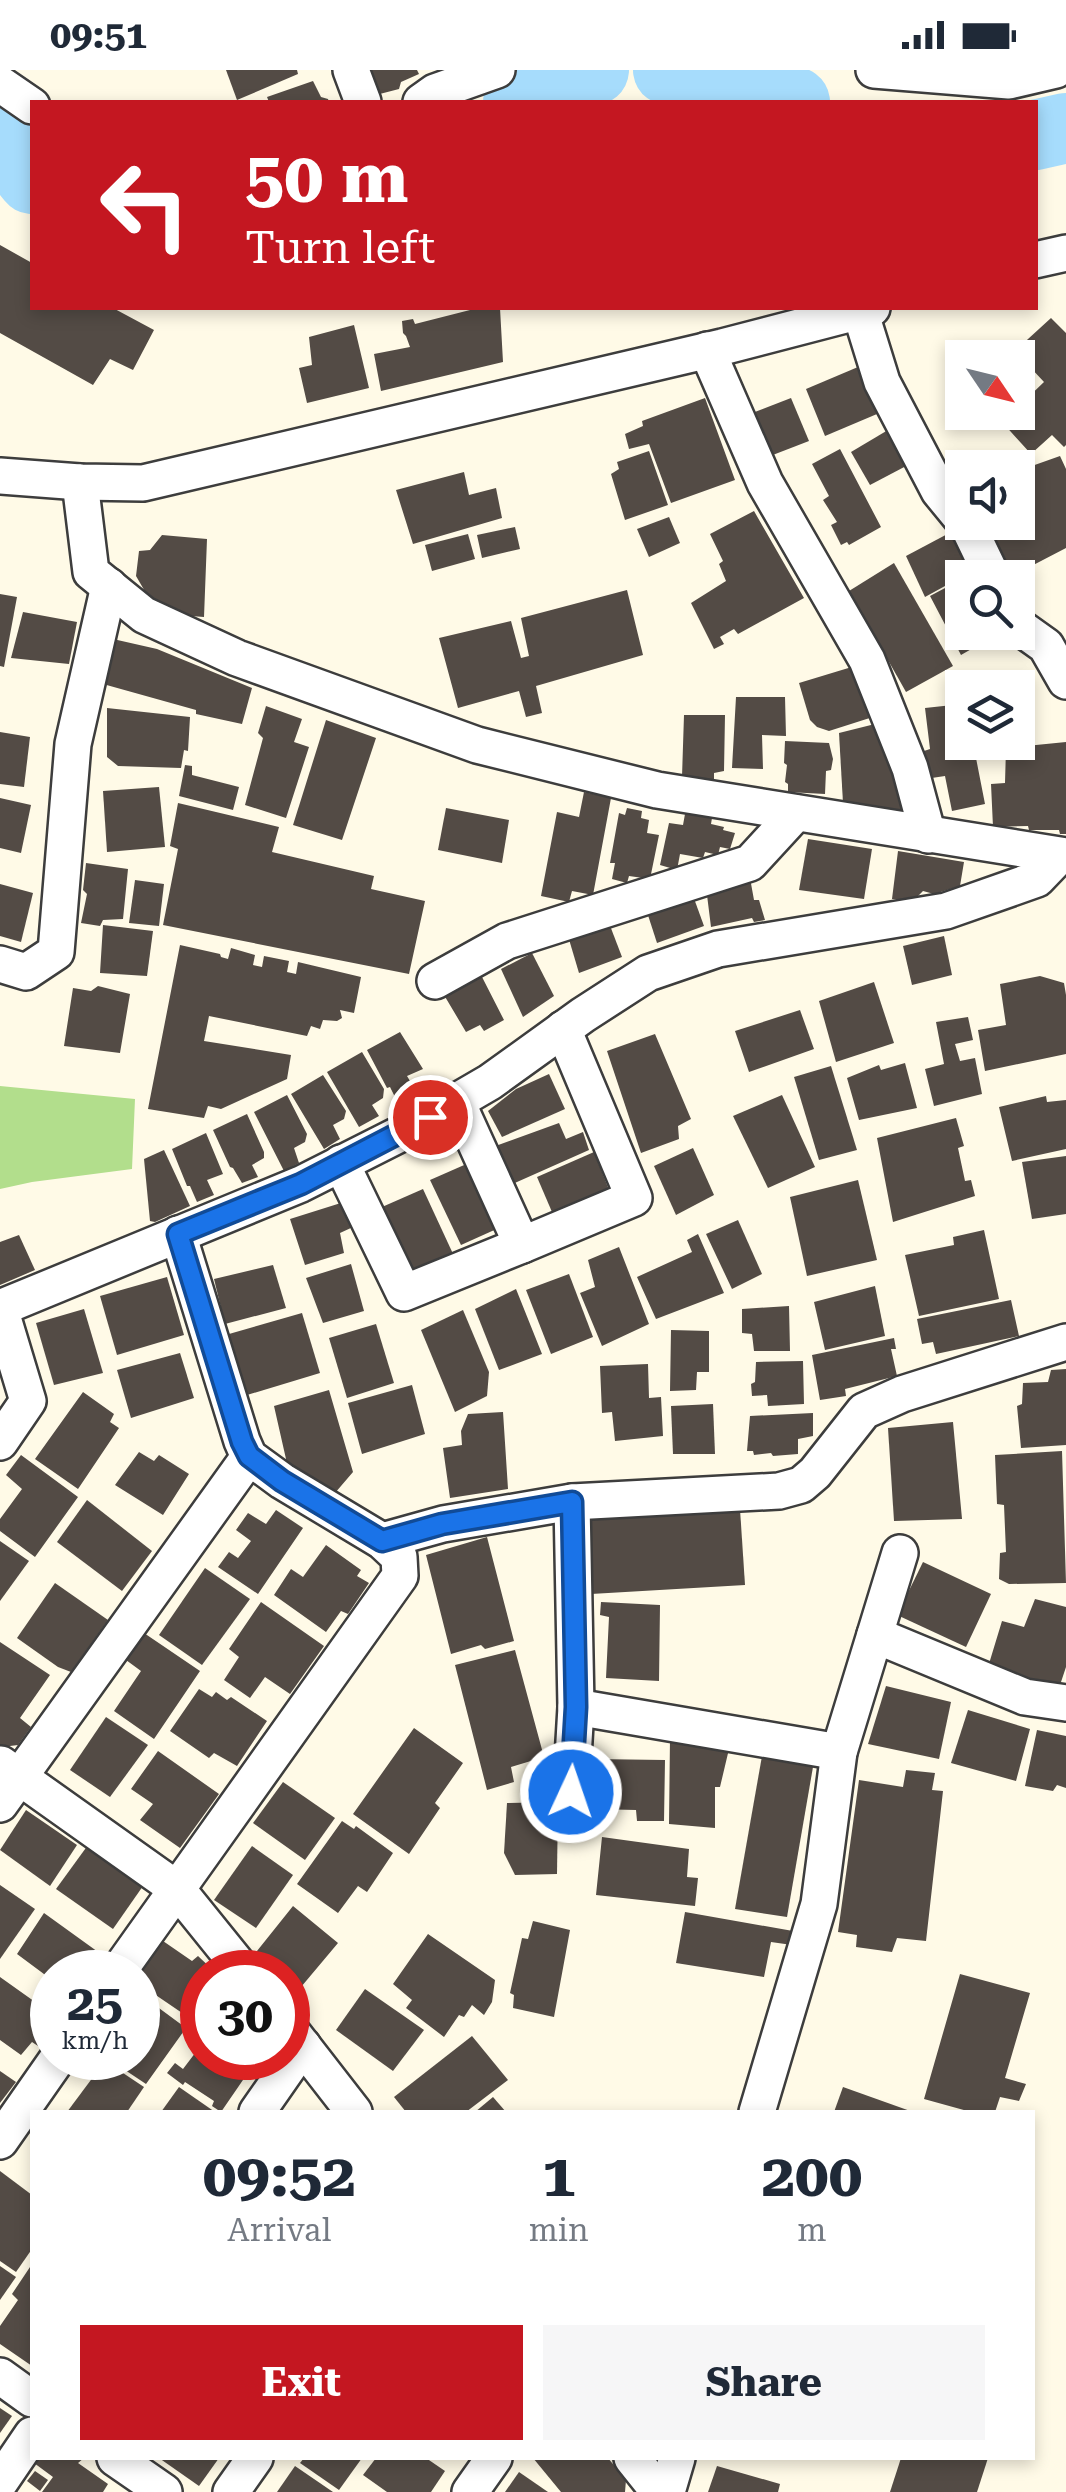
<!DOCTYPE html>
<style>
:root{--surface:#fff;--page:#f6f6f7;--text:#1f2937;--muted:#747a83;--accent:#c41721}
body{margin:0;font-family:"Roboto Serif",serif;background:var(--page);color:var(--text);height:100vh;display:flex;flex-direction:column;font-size:38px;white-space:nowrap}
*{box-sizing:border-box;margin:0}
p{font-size:32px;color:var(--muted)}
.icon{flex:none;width:55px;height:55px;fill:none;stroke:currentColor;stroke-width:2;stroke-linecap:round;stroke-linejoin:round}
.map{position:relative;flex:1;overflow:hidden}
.drawer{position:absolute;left:30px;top:2040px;width:1005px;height:350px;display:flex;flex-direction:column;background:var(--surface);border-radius:0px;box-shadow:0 5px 15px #0003}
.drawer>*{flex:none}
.hud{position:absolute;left:30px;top:30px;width:1008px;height:210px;border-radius:0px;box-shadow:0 5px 15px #0003;background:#c41721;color:#fff;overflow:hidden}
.needle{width:65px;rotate:125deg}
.fabs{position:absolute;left:945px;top:270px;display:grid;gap:20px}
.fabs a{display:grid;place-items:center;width:90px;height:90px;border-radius:0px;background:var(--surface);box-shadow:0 5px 15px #0003;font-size:50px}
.speed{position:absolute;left:30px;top:1880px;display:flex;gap:20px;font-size:50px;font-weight:700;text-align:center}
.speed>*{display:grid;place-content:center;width:130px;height:130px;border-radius:50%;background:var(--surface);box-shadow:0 5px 15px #0003;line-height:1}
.speed small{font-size:25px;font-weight:400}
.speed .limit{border:15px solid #d22;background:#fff;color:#111}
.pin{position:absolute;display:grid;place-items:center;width:85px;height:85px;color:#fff;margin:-42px;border:5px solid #fff;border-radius:50%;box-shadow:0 2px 10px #0007}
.me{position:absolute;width:110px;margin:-55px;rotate:3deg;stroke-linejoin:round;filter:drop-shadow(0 0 8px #0008)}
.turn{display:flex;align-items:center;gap:35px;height:210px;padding:0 50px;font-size:45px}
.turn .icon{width:130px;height:130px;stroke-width:2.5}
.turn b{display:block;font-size:70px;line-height:85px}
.eta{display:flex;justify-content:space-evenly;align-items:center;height:170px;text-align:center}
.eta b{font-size:60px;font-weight:700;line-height:70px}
.action{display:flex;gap:20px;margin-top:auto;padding:20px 50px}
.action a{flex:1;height:115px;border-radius:0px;background:var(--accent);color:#fff;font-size:40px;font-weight:700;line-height:115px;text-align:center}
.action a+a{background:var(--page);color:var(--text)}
.status{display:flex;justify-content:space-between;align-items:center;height:70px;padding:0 50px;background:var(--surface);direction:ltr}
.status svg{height:28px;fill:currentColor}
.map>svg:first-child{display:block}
.forest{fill:#b2de8c}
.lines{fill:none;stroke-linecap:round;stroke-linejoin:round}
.river{stroke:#a6dcfc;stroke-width:70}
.building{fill:#534b45}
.minor-casing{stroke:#3d3d3d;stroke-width:40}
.minor{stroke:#fff;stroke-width:35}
.route-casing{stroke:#114b97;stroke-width:25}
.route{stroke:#1a73e8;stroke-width:18}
</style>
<div class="status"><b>09:51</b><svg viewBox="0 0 49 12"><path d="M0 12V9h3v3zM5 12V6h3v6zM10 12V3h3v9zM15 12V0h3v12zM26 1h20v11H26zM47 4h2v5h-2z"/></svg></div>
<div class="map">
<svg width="1066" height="2422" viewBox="0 0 1066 2422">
<rect width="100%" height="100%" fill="#fffae7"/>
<polygon class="forest" points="0,1016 135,1029 132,1099 32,1112 0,1119"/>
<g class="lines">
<g class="river">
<polyline points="668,0 795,32"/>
<polyline points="518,32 549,15 594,0"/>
<polyline points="1035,65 1066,58"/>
<polyline points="0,69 32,109"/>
</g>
</g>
<g class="building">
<polygon points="226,0 297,0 298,4 237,30"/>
<polygon points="363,0 417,0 419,4 401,12 399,19 372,26"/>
<polygon points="313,11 321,27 328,29 329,32 269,32 267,27"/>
<polygon points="0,175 32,193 32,238 113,238 154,260 133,300 110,289 93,315 0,263"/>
<polygon points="470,238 500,238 503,292 381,321 374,284 410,277 406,266 403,263 402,251 413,249 415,254 470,240"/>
<polygon points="1051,248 1066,263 1066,375 1064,377 1052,365 1031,384 1002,352 1012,342 1018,342 1018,337 1044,312 1015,281"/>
<polygon points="354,255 369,318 307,333 299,298 312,295 309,267"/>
<polygon points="858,297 877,344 825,366 806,319"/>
<polygon points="705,328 735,410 671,433 649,374 629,379 625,364 643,356 642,351"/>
<polygon points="791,328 809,371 765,388 747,345"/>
<polygon points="888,360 908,395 870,415 851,382"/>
<polygon points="840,379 881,457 849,475 847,472 841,475 831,455 837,452 823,430 829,426 812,394"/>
<polygon points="649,381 668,435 625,450 611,404 619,399 617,392"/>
<polygon points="1060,386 1066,399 1066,478 1012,506 988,452 1018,452 1018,415 1032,407 1029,397"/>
<polygon points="464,402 469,425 496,418 502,448 413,474 396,420"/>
<polygon points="754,441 804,528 738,564 734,559 720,567 724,574 714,579 691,533 726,511 719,494 723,491 710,464"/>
<polygon points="669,447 680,473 649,487 637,459"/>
<polygon points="515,457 520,479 482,488 477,465"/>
<polygon points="955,460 976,499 925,527 906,486"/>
<polygon points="468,464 475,489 432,501 425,475"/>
<polygon points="162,465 207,469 204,547 177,545 150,530 136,506 139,481 150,480"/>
<polygon points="894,493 953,596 906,622 849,521"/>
<polygon points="962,509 962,562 1001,562 961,585 930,526"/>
<polygon points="627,520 643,585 536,616 542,643 526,647 519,621 458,638 439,568 511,551 521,588 529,586 521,548"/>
<polygon points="0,524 17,527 4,597 0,596"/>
<polygon points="23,542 77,552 69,594 11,588"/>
<polygon points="113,569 157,579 252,618 242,654 196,644 196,640 103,614"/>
<polygon points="855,596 876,646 829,661 817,657 810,650 799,613"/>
<polygon points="736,627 785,627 786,666 762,665 763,699 732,698"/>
<polygon points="962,634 962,672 976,672 976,688 985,734 952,741 945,706 925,709 921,682 930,679 925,638"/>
<polygon points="266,636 302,649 294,672 309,677 286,748 245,735 263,668 258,663"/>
<polygon points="107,638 190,647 188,681 184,680 181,698 118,696 107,687"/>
<polygon points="684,645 725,645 724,701 714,703 714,711 682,707"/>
<polygon points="326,650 376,668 342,770 293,755"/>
<polygon points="875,654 915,743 843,733 839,663"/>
<polygon points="0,662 30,667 24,717 0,714"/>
<polygon points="785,671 829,673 833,689 831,700 826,701 825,724 788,722 788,714 785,712 787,695 784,693"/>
<polygon points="1066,672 1066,764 1060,764 1059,760 1029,760 1028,756 993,757 991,714 1005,713 1006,678"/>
<polygon points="185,695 192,696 192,705 239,717 233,740 179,726"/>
<polygon points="159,717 165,777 107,782 103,721"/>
<polygon points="584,722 611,728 593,825 572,821 569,832 541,826 557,742 579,747"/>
<polygon points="0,728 31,735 21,783 0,778"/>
<polygon points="178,733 279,757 272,782 374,806 371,819 425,831 409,904 163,855 178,779 170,776"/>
<polygon points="446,738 509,750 502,793 438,780"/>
<polygon points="627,738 642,741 641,748 649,750 647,763 659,765 650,809 629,806 627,813 612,809 615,793 610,793 619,743 625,745"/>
<polygon points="685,744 712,748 711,754 724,757 723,760 735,763 730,779 720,777 718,785 705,782 703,788 680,784 677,800 660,795 669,753 683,755"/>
<polygon points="808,769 872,779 864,829 799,820"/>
<polygon points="898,781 964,792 960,816 934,824 923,821 914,830 892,829"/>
<polygon points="86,793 128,799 123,849 103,850 100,856 81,853 87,824 83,820"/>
<polygon points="750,808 754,830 759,830 765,850 754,852 752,848 711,857 706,817"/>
<polygon points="135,810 164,814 159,856 129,853"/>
<polygon points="0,814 33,823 21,872 0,866"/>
<polygon points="692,823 704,856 657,873 646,839"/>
<polygon points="609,853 622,887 579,903 568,866"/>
<polygon points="103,855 153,861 147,906 100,903"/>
<polygon points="944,866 952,905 912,915 903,876"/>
<polygon points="180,875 220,884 221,887 228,889 231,878 255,885 253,895 262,897 264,886 289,891 287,902 296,904 298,892 361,907 354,943 340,940 342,948 337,951 323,950 320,959 311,956 307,966 209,946 204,971 291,985 287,1009 221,1039 208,1036 204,1048 148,1039"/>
<polygon points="532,883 554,926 523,947 501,899"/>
<polygon points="481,905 504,950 484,961 480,955 466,962 444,925"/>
<polygon points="1040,906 1064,913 1066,925 1066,984 985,1001 978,960 1006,955 1000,914"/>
<polygon points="874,912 894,973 836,992 819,931"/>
<polygon points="98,916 130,924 120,983 64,976 73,918 91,921"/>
<polygon points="800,940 814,979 749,1002 735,961"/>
<polygon points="968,947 973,970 955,974 960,991 975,988 982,1024 934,1036 925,999 944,994 936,952"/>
<polygon points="400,962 423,999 407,1006 416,1021 397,1031 390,1017 387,1018 367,980"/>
<polygon points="655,964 691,1049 678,1056 679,1069 641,1083 607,981"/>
<polygon points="362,982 384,1019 383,1028 372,1035 379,1046 359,1057 327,1002"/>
<polygon points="905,993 917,1038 859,1050 847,1008 879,995 881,1000"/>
<polygon points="831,996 857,1080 819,1090 794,1007"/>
<polygon points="549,1004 565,1039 502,1067 488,1041 516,1019"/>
<polygon points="323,1005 346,1041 344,1049 333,1055 340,1069 324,1079 291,1024"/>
<polygon points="287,1025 307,1064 305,1072 294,1078 299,1093 284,1101 254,1042"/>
<polygon points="782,1025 815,1097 768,1118 733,1046"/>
<polygon points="1046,1026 1047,1032 1066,1030 1066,1079 1012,1091 999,1037"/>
<polygon points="247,1044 264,1082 264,1088 252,1095 258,1107 242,1113 233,1098 230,1097 213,1060"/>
<polygon points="956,1048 964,1076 958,1078 965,1111 971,1110 975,1126 893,1152 877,1068"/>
<polygon points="559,1053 566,1069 583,1062 589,1080 508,1116 490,1078"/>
<polygon points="206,1063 223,1104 207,1110 214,1125 197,1132 190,1116 187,1116 172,1079"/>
<polygon points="693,1078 714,1125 676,1145 654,1096"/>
<polygon points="164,1080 190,1136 155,1152 150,1151 144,1089"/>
<polygon points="594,1082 611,1125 555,1149 537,1107"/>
<polygon points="1066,1086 1066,1144 1032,1149 1022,1092"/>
<polygon points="471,1092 501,1157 461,1175 430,1110"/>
<polygon points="858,1110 877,1190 807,1206 790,1127"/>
<polygon points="423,1119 454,1186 411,1203 382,1137"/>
<polygon points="344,1132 353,1157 340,1163 344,1183 305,1195 290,1149"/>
<polygon points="738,1150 762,1204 732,1219 706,1164"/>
<polygon points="984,1160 999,1229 919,1246 905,1185 954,1175 953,1167"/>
<polygon points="698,1164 724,1223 656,1249 637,1207 692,1182 687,1170"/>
<polygon points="19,1165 35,1200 0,1215 0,1172"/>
<polygon points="619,1177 649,1254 602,1276 580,1223 595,1217 588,1190"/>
<polygon points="351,1194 364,1241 323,1253 306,1208"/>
<polygon points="273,1195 286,1238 225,1254 214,1209"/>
<polygon points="569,1204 593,1267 551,1284 526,1220"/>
<polygon points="167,1207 184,1265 117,1285 100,1226"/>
<polygon points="875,1216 885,1266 825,1280 814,1232"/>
<polygon points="516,1219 542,1284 499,1300 475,1239"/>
<polygon points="1011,1230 1019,1266 936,1284 933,1272 922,1274 917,1249"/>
<polygon points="789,1236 790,1281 754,1281 752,1264 742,1263 742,1239"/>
<polygon points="84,1239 103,1303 54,1315 36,1253"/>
<polygon points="463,1240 489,1302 487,1326 455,1342 421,1260"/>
<polygon points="302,1243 320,1303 247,1325 229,1264"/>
<polygon points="376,1254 394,1313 347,1328 329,1268"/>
<polygon points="671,1260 709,1261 709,1302 697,1302 696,1320 670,1321"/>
<polygon points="894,1268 896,1279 891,1279 897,1306 845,1319 846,1326 820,1330 812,1285"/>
<polygon points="180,1283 194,1328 131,1348 117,1300"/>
<polygon points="803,1291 804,1334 768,1336 767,1325 752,1326 751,1314 755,1312 756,1292"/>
<polygon points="648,1294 649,1328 661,1327 663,1366 615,1371 612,1342 602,1343 600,1296"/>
<polygon points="1066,1299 1066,1375 1021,1378 1017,1336 1022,1334 1023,1313 1048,1312 1051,1300"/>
<polygon points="412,1315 425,1364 362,1384 348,1333"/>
<polygon points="329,1320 353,1402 329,1430 276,1394 286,1389 274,1336"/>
<polygon points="83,1322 114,1344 110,1352 119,1358 78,1419 35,1389"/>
<polygon points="713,1334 715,1384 673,1384 671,1336"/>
<polygon points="503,1342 508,1419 450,1428 443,1378 462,1375 461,1361 468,1344"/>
<polygon points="813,1343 813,1366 798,1369 798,1384 773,1386 771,1383 754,1385 753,1381 747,1381 750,1346"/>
<polygon points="953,1352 962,1449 894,1451 888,1358"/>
<polygon points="1062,1381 1066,1513 1009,1514 999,1509 1000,1483 1006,1482 1004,1435 997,1434 995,1385"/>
<polygon points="139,1382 154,1391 159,1385 189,1404 163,1445 115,1415"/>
<polygon points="21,1385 78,1427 35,1487 0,1461 0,1449 22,1419 6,1405"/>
<polygon points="87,1430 152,1481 122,1521 57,1472"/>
<polygon points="740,1439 745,1515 591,1524 591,1442"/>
<polygon points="276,1440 303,1458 258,1524 218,1497 229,1482 238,1488 251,1471 236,1460 248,1443 266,1454"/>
<polygon points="487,1467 514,1571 485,1579 481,1575 451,1584 426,1485"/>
<polygon points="0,1471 29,1491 0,1531"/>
<polygon points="326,1475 361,1500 357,1506 369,1513 348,1544 341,1541 326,1562 274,1525 291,1499 303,1507"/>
<polygon points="923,1492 991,1524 966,1577 897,1545"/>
<polygon points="205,1498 250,1529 202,1595 159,1565"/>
<polygon points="55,1513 108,1550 71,1602 58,1597 17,1568"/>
<polygon points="1035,1529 1066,1537 1066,1597 1059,1618 988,1597 1002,1551 1024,1557"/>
<polygon points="261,1532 324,1576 290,1624 265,1607 250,1628 224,1610 239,1587 229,1579"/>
<polygon points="601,1532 660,1535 659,1611 606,1608 609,1547 600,1545"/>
<polygon points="144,1563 200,1601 154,1669 114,1641 141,1601 126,1590"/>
<polygon points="0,1572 50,1605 20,1648 31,1657 18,1675 2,1677 0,1676"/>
<polygon points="515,1580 544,1687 511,1697 514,1712 487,1720 455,1595"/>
<polygon points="886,1616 951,1632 939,1689 868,1674"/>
<polygon points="199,1619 212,1627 216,1622 227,1630 231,1627 267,1651 237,1696 214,1683 209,1688 170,1661"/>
<polygon points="968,1640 1030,1659 1016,1711 951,1693"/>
<polygon points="106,1647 148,1675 110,1727 70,1700"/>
<polygon points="414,1658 463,1693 435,1733 440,1738 409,1784 353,1744"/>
<polygon points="1037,1660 1066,1666 1066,1718 1057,1715 1053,1721 1025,1716"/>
<polygon points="670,1668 729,1679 720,1717 715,1717 715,1758 669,1754"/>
<polygon points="158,1681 219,1724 180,1778 140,1750 153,1734 131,1719"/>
<polygon points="762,1686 813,1697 787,1847 735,1839"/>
<polygon points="593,1689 665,1690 664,1751 637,1751 636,1740 592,1739"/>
<polygon points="906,1700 935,1703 932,1720 943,1721 926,1871 897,1868 892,1882 856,1877 857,1865 838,1862 859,1710 903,1717"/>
<polygon points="283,1712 335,1748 305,1790 253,1753"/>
<polygon points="558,1732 557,1804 515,1805 504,1783 507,1733"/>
<polygon points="26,1740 77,1775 50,1816 0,1780"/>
<polygon points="342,1751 354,1759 356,1756 393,1783 367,1822 358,1816 338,1843 297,1814"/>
<polygon points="602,1767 689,1779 687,1807 698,1808 695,1836 596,1825"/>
<polygon points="88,1775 143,1816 113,1859 56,1819"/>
<polygon points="252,1776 293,1805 256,1858 214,1830"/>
<polygon points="0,1815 35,1839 0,1889"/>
<polygon points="293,1836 338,1873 296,1923 288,1915 288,1902 272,1902 253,1886"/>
<polygon points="685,1842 793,1861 792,1875 771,1872 764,1907 676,1893"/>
<polygon points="44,1843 105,1887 94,1902 52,1902 52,1910 17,1884"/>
<polygon points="533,1851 570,1860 554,1947 513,1938 514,1925 510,1923 522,1868 528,1869"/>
<polygon points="428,1864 495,1910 492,1932 484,1945 472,1935 464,1947 459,1945 444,1967 406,1938 412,1930 393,1914"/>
<polygon points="163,1871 192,1891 198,1886 215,1902 202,1902 202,1933 191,1949 138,1913 138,1907"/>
<polygon points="960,1904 1030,1923 1005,2008 1026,2014 1019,2031 1000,2027 995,2042 971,2042 924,2029"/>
<polygon points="0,1907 52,1944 52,1963 41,1978 32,1972 21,1985 0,1970"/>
<polygon points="365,1919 424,1960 393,2001 336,1960"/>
<polygon points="144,1927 186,1958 146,2014 107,1988 138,1988 138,1937"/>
<polygon points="472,1966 508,2010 466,2042 406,2042 394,2027"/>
<polygon points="202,1974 202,1988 258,1988 221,2042 212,2036 214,2031 185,2012 183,2015 167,2003 175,1993 183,1999"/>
<polygon points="105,1991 144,2017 127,2042 67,2042"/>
<polygon points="0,2001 16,2012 0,2033"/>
<polygon points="179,2017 215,2042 161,2042"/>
<polygon points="843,2017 913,2042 834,2042"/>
<polygon points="493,2027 506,2042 475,2042"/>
<polygon points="0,2101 32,2125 32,2179 16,2202 0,2191"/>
<polygon points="32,2194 32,2296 0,2274 0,2256 18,2230 12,2224"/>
<polygon points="0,2196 16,2207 0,2230"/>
<polygon points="0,2338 12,2346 0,2363"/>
<polygon points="39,2388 84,2388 78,2393 108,2414 103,2422 42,2422 53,2407 34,2393"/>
<polygon points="159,2388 219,2388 199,2416"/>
<polygon points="304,2388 362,2388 339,2420 300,2393"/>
<polygon points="376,2388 426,2388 445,2401 431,2422 387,2422 363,2405"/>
<polygon points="533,2388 608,2388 626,2410 625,2422 561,2422"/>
<polygon points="901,2388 988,2388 977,2422 890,2422"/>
<polygon points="295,2396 333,2422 277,2422"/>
<polygon points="717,2396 780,2414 778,2422 708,2422"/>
<polygon points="35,2401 48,2410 40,2421 27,2411"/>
<polygon points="519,2402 548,2422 505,2422"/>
</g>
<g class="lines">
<defs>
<g id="minor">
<polyline points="351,0 363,32"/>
<polyline points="874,0 1009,11 1056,0"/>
<polyline points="0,14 32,36"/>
<polyline points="421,32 435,22 497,0"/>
<polyline points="1035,190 1066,183"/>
<polyline points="860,241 882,312 939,421 962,449"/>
<polyline points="707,280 765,413 867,590 910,698 928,765"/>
<polyline points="0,406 80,412 143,413 722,277 872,238"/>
<polyline points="80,412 91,502 144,545 237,588 477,675 657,720 1066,786"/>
<polyline points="966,452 993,508"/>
<polyline points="1018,556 1046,576 1066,611"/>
<polyline points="0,894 26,902 56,882 73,674 109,516"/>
<polyline points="435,911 507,871 750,793 796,743"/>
<polyline points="341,1093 404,1223 522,1175 457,1032"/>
<polyline points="522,1175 634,1128 563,959"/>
<polyline points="0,1372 28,1331 0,1238 301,1114 404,1062 490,1012 583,945 648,903 718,879 946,841 1037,809 1059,786"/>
<polyline points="382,1471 443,1454 572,1432 779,1421 801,1415 815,1403 864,1341 902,1324 1066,1272"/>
<polyline points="875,1565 1025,1627 1066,1633"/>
<polyline points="576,1637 839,1682"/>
<polyline points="1,1694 177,1819 244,1902"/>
<polyline points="571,1722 576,1637 572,1432"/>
<polyline points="0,1734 249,1387"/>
<polyline points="118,1902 400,1506 399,1487 382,1471 282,1411 249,1387 242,1371 178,1164"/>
<polyline points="288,1957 354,2042"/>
<polyline points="257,2042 303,1976"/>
<polyline points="757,2042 819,1834 839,1682 900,1483"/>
<polyline points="0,2071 58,1988"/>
<polyline points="0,2306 32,2329"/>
<polyline points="115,2388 164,2422"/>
<polyline points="632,2388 659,2422"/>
<polyline points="0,2412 32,2365"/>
<polyline points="231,2422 255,2388"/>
<polyline points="470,2422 494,2388"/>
<polyline points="667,2422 677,2388"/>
</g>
</defs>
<use href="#minor" class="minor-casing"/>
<use href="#minor" class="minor"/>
</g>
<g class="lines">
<defs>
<polyline id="route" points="430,1047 301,1114 178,1164 242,1372 249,1386 282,1411 382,1471 442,1454 572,1432 576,1637 571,1722"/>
</defs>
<use href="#route" class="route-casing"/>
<use href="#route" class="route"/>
</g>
</svg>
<div class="fabs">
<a><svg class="needle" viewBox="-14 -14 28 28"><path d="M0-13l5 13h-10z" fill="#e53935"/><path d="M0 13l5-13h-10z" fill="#747a83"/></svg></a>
<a><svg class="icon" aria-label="sound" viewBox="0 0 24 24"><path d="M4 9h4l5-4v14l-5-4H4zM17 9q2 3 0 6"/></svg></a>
<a><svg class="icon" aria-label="search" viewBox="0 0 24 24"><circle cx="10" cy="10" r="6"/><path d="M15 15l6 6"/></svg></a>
<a><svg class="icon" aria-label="layers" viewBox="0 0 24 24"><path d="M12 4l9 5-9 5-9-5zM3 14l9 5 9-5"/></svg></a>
</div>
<div class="speed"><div>25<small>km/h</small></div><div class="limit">30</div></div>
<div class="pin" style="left:430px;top:1047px;background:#d93025"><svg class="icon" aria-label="arrive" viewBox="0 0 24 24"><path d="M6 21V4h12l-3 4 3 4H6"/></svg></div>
<svg class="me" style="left:571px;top:1722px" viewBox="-20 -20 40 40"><circle r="17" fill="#1a73e8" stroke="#fff" stroke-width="3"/><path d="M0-11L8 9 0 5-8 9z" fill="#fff"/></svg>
<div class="hud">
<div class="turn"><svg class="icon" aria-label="left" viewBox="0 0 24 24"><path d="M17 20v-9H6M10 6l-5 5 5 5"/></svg><div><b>50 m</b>Turn left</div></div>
</div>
<section class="drawer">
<div class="eta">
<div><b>09:52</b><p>Arrival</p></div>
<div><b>1</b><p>min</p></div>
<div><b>200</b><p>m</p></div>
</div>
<div class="action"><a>Exit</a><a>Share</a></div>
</section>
</div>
